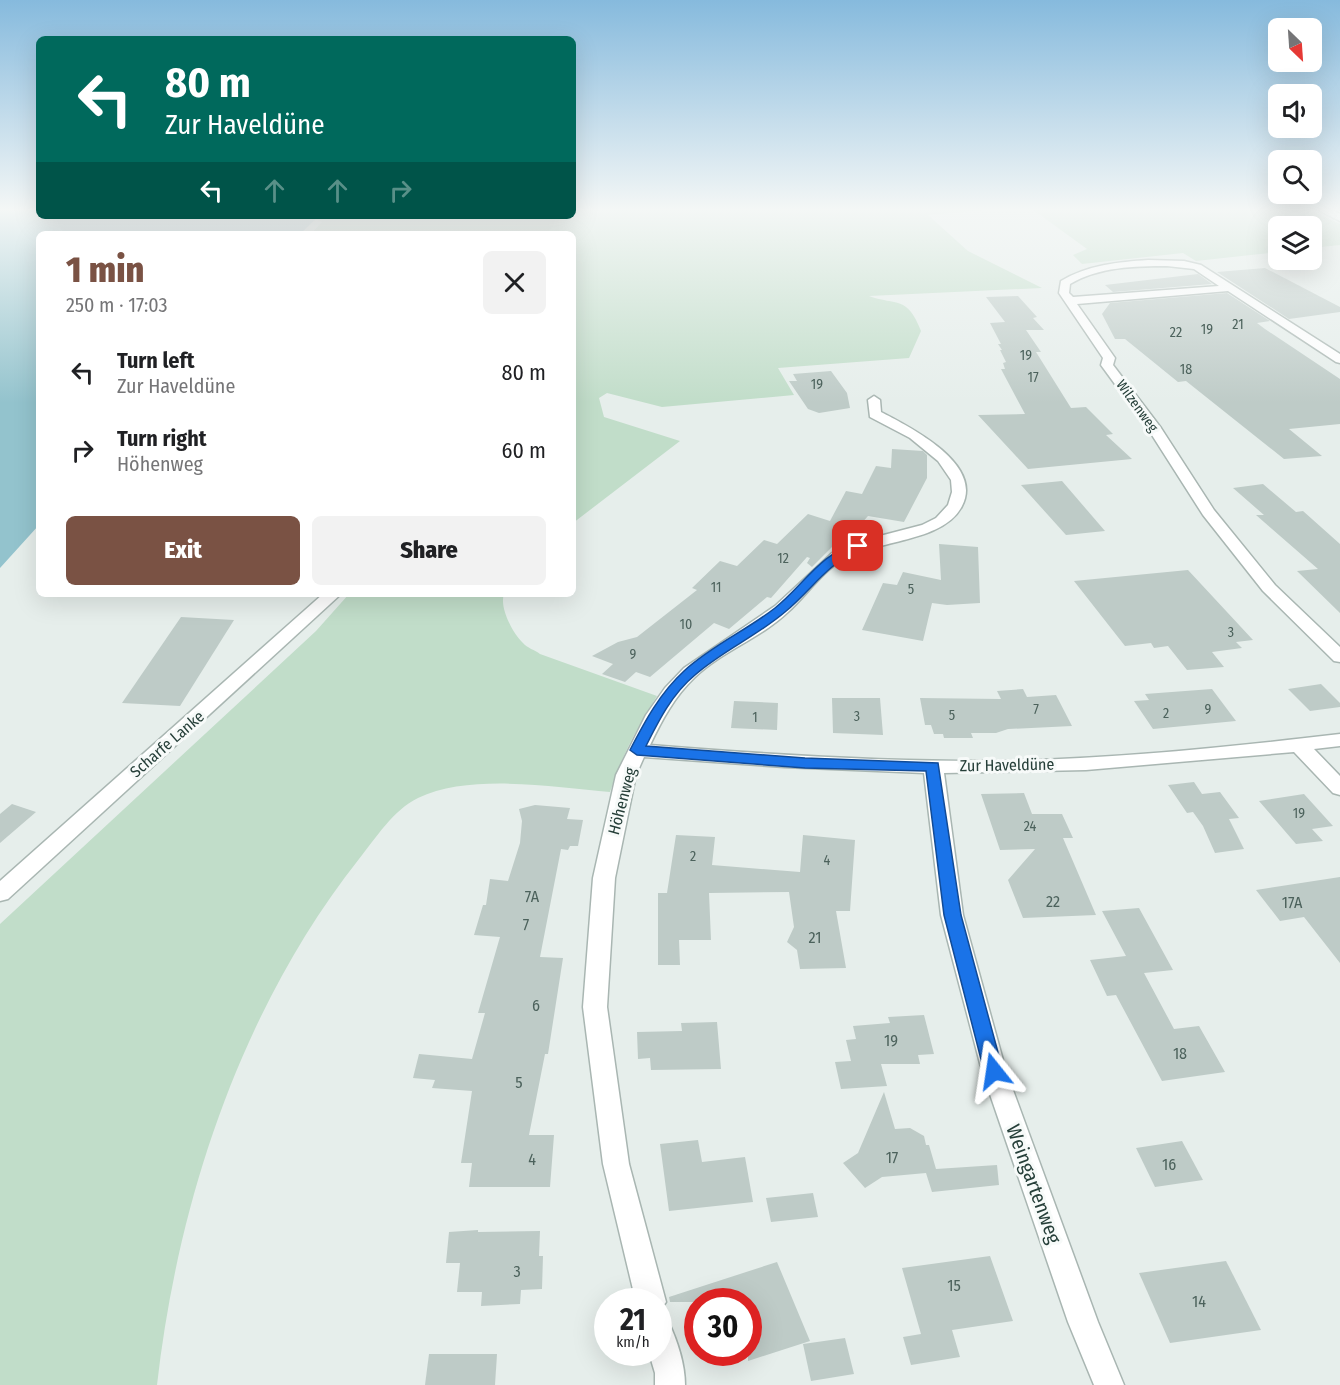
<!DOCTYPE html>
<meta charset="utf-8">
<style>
:root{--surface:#fff;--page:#f2f2f2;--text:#202124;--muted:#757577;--accent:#7a5244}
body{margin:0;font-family:"Fira Sans Condensed",sans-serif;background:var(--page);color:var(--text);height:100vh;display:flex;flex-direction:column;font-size:22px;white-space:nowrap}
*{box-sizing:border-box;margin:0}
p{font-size:20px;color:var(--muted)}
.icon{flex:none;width:33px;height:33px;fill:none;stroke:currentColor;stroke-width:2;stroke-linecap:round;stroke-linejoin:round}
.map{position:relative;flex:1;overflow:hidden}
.details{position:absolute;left:36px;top:231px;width:540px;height:366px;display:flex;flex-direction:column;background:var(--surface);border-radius:9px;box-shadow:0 6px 24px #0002}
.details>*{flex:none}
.hud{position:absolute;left:36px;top:36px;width:540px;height:183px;border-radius:9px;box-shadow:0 6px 24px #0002;background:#00695c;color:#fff;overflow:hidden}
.needle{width:39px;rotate:155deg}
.fabs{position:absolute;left:1268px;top:18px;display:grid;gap:12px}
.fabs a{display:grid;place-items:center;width:54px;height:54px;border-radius:9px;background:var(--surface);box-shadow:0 6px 24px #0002;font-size:30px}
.speed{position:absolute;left:594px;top:1288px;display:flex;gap:12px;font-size:30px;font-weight:700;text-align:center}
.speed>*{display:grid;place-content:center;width:78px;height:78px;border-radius:50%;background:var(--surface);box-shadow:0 6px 24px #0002;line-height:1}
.speed small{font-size:15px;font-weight:400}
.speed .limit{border:9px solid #d22;background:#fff;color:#111}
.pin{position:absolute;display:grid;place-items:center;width:51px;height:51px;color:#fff;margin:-26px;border-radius:12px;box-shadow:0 3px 9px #0006}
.me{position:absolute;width:66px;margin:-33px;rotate:345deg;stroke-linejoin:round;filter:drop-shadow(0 0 4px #0008)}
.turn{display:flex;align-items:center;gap:21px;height:126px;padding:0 30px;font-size:27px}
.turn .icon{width:78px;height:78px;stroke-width:2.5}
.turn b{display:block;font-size:42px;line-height:51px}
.lanes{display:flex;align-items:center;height:57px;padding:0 30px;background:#0003;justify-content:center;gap:30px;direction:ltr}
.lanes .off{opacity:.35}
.round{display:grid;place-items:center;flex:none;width:63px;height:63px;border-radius:9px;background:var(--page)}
.summary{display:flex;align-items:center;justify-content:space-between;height:102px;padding:0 30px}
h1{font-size:36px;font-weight:800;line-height:45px;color:var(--accent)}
.button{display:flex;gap:12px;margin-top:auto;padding:12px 30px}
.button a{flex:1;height:69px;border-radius:9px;background:var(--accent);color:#fff;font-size:24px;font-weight:800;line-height:69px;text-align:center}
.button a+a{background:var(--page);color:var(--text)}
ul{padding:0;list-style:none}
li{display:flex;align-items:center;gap:18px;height:78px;padding:0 30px}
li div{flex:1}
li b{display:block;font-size:22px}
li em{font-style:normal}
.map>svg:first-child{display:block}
.green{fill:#c1ddc9}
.water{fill:#93c3cd}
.building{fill:#becbc7}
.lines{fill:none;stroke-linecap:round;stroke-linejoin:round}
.street-casing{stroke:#a9b6b2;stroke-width:3}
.secondary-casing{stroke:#a5b9b2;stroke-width:3}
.street{fill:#fff;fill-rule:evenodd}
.secondary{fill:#fff;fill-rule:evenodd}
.route{fill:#1a73e8;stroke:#114b97;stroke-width:1.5}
.labels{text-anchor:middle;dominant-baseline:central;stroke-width:6;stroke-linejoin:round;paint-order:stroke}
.number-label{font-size:14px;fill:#4c625c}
.far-street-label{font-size:14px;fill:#263f39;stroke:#f7faf9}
.street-label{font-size:16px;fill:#263f39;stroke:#f7faf9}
.near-number-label{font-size:16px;fill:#4c625c}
.near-street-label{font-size:20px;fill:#263f39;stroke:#f7faf9}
</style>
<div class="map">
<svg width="1340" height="1385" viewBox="0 0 1340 1385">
<rect width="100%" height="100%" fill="#e6eeeb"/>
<g class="green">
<path d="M573,209H996L928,215L968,251L1042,288L869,296C897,306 907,295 921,331L909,358L778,368L794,395L662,407L607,393L599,398L604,417L680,441L573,523V234H311L322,222L316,219L319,216H573Z"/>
<polygon points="1032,209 1308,209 1340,224 1340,245 1311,248 1311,226 1278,226 1278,252 1196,261 1183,253 1082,264 1073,255 1087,249"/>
<path d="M349,594H504C499,607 513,634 523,643C527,648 535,650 540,654L657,696C636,730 623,753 610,792C554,787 470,773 418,798C393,810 376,838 359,859C242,1007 178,1199 157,1385H0V924L316,631Z"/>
</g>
<polygon class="water" points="0,209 39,209 39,216 319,216 300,234 39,234 39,525 0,568"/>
<g class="building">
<polygon points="1265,268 1340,307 1340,312 1289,319 1217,272"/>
<polygon points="1198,274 1212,284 1113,292 1105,285"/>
<polygon points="1227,293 1270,321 1257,323 1265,329 1340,379 1340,424 1289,429 1322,456 1284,459 1186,381 1178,382 1125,339 1115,339 1102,314 1110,303"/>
<polygon points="1018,296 1037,317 1033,318 1044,330 1026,330 1041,352 1036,352 1071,408 1086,407 1113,434 1106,435 1132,459 1028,469 978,415 1025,414 1001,369 1005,369 1003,363 1006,362 1000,350 1002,350 998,344 1001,344 990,323 1005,322 986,297"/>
<polygon points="831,371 847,393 850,408 819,413 808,409 789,381 797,381 793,374"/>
<polygon points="892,449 923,451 927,455 927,478 904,522 868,516 851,535 846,533 812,567 807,563 810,558 807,557 771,598 767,597 729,629 714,623 650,677 636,672 625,682 602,674 613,664 592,656 618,642 637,637 697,590 692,588 720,561 737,566 764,540 777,544 808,514 830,521 846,491 862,494 876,466 891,468"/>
<polygon points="1062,481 1105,531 1066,535 1021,485"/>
<polygon points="1263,484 1296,512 1303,511 1340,544 1340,613 1297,571 1318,569 1256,515 1264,515 1233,488"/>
<polygon points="939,544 978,547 980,603 947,605 932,603 923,641 862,630 883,583 897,585 903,572 941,580"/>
<polygon points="1188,570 1253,640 1236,642 1242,648 1212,652 1224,667 1187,670 1168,646 1154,648 1151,643 1125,646 1074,581"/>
<polygon points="181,617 234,620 180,706 122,703"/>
<polygon points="1321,684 1340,703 1340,707 1310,711 1288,689"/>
<polygon points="1023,689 1027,697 1056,695 1072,726 1008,729 996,733 971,733 973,738 944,738 943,734 934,734 931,725 925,725 920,698 1001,699 997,691"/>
<polygon points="1212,689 1236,721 1153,729 1134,701 1149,700 1145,694"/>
<polygon points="832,698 880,698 883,735 833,733"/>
<polygon points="734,701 778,703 777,730 731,728"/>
<polygon points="1194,782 1202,794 1220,792 1239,818 1229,819 1244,849 1215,853 1203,826 1193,812 1187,813 1168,785"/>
<polygon points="1024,793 1032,814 1062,814 1073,838 1063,838 1096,915 1023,918 1008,880 1035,849 1000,850 981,794"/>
<polygon points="1304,794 1333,826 1312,829 1323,841 1296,844 1259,801"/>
<polygon points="12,804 36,812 0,843 0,814"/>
<polygon points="535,805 570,808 567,819 583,820 578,846 570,846 568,850 561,849 540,957 563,958 548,1054 545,1054 529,1135 554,1135 550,1187 469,1187 472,1163 461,1163 472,1091 432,1088 435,1080 413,1078 419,1054 472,1059 485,1013 478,1013 500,937 474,935 483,905 486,905 490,879 508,881 520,843 522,821 519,809"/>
<polygon points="676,835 715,837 712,865 800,872 803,835 855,840 850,911 836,911 846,968 800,969 797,950 787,942 794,927 789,892 709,893 711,940 679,940 680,965 658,965 658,893 667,893"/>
<polygon points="1340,877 1340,963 1304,917 1280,921 1256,890"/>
<polygon points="1139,908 1173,970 1144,973 1174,1029 1199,1026 1225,1072 1162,1081 1116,995 1107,996 1090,960 1126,956 1102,911"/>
<polygon points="924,1015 934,1054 918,1055 920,1064 881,1064 887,1086 841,1089 835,1062 851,1061 846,1040 856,1039 853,1026 890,1023 888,1017"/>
<polygon points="717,1022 721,1069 651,1070 650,1058 638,1059 637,1032 682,1031 681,1023"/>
<polygon points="884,1092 895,1129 910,1128 924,1136 926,1145 929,1145 936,1169 997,1165 999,1185 932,1192 926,1173 882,1177 865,1188 843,1163 858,1153"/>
<polygon points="698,1140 702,1162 745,1157 753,1202 669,1211 660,1144"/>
<polygon points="1182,1141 1203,1180 1155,1187 1136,1148"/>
<polygon points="813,1193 818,1217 771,1222 766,1198"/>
<polygon points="478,1230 478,1232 540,1231 539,1256 543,1256 542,1289 521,1290 520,1304 481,1306 482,1292 457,1292 460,1263 446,1263 449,1232"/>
<polygon points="990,1256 1013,1321 952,1330 960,1357 911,1365 903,1337 921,1334 902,1268"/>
<polygon points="1226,1261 1261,1330 1170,1343 1139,1273"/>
<polygon points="777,1262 810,1341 748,1361 748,1302 670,1302 669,1297"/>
<polygon points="845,1338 854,1374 811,1381 803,1344"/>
<polygon points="429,1354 497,1354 495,1385 425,1385"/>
</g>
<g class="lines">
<defs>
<g id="street">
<path d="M1148,260L1184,261L1201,265L1340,354V363L1336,362L1228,291L1077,304L1115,358L1113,365L1161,428L1214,510L1275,585L1340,647V662L1334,661L1263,591L1203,515L1150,432L1101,365L1103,358L1059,293L1061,281C1088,265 1118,262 1148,260ZM1167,266L1194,269L1219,286L1073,297L1069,293L1070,284C1099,267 1134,266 1167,266Z"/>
<path d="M874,396L880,400L881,412C910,427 984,464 962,506C944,542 877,540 844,559C822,571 807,595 788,612C761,638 722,651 695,677C674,697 662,720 650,745C760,754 871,761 982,761C1102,760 1221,748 1340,734V746L1314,749L1340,776V795L1333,793L1294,752L1086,770L944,773L963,915L1006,1071L1098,1322L1124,1385H1094L1068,1322L982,1071L941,915L924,773L784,767L644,757L636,775L615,878L607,1007L629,1164L666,1302L658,1313V1302H636L603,1164L583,1007L593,878L616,775L646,715L665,688L684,668L775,606L832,553L853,543L922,525L936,518L948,505L952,492L951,480L938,461L910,438L870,417L868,400Z"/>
<polygon points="323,594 341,594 8,899 0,901 0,881"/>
<path d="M658,1317L668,1321C677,1340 685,1364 685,1385H655V1373L649,1353H658Z"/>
</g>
<polygon id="secondary" points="1316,209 1329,209 1340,214 1340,221"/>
</defs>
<use href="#street" class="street-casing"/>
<use href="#secondary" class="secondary-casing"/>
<use href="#street" class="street"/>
<use href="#secondary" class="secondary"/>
</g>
<linearGradient id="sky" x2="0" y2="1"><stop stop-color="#86badd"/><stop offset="0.52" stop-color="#f4f7f6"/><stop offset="1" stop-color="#f4f7f6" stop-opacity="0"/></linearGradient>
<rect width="1340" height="403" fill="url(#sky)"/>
<path class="route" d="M858,543L863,546L862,548C823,567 815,587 785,612C757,636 722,651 695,675C672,694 659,720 646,746L805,758L938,763L961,915L1003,1071L1000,1077L994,1079L987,1077L984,1071L944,915L926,771L805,768L637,755L630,750C645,721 660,693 684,671C711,646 747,630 775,608C803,586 821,552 858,543Z"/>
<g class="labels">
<g class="number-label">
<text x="1238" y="324">21</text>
<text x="1207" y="329">19</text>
<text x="1176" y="332">22</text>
<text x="1026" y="355">19</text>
<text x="1186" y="369">18</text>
<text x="1033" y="377">17</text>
<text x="817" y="384">19</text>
<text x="783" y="558">12</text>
<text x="716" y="587">11</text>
<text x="911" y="589">5</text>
<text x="686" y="624">10</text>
<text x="1231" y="632">3</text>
<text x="633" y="654">9</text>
<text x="1036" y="709">7</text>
<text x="1208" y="709">9</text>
<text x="1166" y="713">2</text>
<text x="952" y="715">5</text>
<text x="857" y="716">3</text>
<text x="755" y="717">1</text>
<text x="1299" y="813">19</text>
<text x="1030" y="826">24</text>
<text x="693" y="856">2</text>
<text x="827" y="860">4</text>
</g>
<g class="far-street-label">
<text transform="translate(1137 406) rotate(54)">Wilzenweg</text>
</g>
<g class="street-label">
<text transform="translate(167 744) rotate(-41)">Scharfe Lanke</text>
<text transform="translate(1007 765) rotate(-1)">Zur Haveldüne</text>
<text transform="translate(622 801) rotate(-75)">Höhenweg</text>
</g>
<g class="near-number-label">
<text x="532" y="896">7A</text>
<text x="1053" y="901">22</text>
<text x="1292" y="902">17A</text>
<text x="526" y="924">7</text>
<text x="815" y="937">21</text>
<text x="536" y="1005">6</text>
<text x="891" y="1040">19</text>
<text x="1180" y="1053">18</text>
<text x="519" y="1082">5</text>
<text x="892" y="1157">17</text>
<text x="532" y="1159">4</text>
<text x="1169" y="1164">16</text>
<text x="517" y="1271">3</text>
<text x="954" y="1285">15</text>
<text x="1199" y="1301">14</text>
</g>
<g class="near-street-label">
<text transform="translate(1034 1184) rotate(70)">Weingartenweg</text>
</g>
</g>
</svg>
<div class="fabs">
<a><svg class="needle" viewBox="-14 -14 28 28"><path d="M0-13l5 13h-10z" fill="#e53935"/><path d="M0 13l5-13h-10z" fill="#757577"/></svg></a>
<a><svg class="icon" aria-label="sound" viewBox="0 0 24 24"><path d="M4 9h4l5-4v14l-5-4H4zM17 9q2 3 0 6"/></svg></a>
<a><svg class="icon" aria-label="search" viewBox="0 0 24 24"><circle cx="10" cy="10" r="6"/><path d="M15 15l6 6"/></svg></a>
<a><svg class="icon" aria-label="layers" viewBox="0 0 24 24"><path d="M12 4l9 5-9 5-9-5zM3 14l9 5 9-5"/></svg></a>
</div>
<div class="speed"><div>21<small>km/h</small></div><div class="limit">30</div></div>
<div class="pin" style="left:858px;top:546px;background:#d93025"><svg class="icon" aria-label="arrive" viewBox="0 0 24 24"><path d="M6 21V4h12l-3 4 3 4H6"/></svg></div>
<svg class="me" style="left:994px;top:1071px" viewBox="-20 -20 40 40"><path d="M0-17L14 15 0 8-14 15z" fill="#1a73e8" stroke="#fff" stroke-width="4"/></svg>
<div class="hud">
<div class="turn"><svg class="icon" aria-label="left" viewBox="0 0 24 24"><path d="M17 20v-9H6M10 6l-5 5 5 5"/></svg><div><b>80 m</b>Zur Haveldüne</div></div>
<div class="lanes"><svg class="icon" aria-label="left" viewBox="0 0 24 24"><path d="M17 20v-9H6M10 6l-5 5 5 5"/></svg><svg class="icon off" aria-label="ahead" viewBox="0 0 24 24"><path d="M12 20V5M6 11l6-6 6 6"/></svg><svg class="icon off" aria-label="ahead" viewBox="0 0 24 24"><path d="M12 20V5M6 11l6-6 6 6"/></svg><svg class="icon off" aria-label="right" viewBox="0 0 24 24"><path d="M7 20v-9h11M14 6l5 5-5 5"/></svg></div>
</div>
<section class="details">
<div class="summary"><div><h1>1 min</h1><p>250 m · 17:03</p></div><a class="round"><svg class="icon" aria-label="close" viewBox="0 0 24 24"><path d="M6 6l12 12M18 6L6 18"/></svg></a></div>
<ul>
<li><svg class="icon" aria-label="left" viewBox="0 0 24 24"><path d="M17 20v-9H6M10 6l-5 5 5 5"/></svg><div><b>Turn left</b><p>Zur Haveldüne</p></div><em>80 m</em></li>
<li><svg class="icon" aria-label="right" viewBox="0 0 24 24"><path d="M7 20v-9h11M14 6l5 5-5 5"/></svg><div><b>Turn right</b><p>Höhenweg</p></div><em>60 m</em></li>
</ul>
<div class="button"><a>Exit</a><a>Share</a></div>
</section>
</div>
